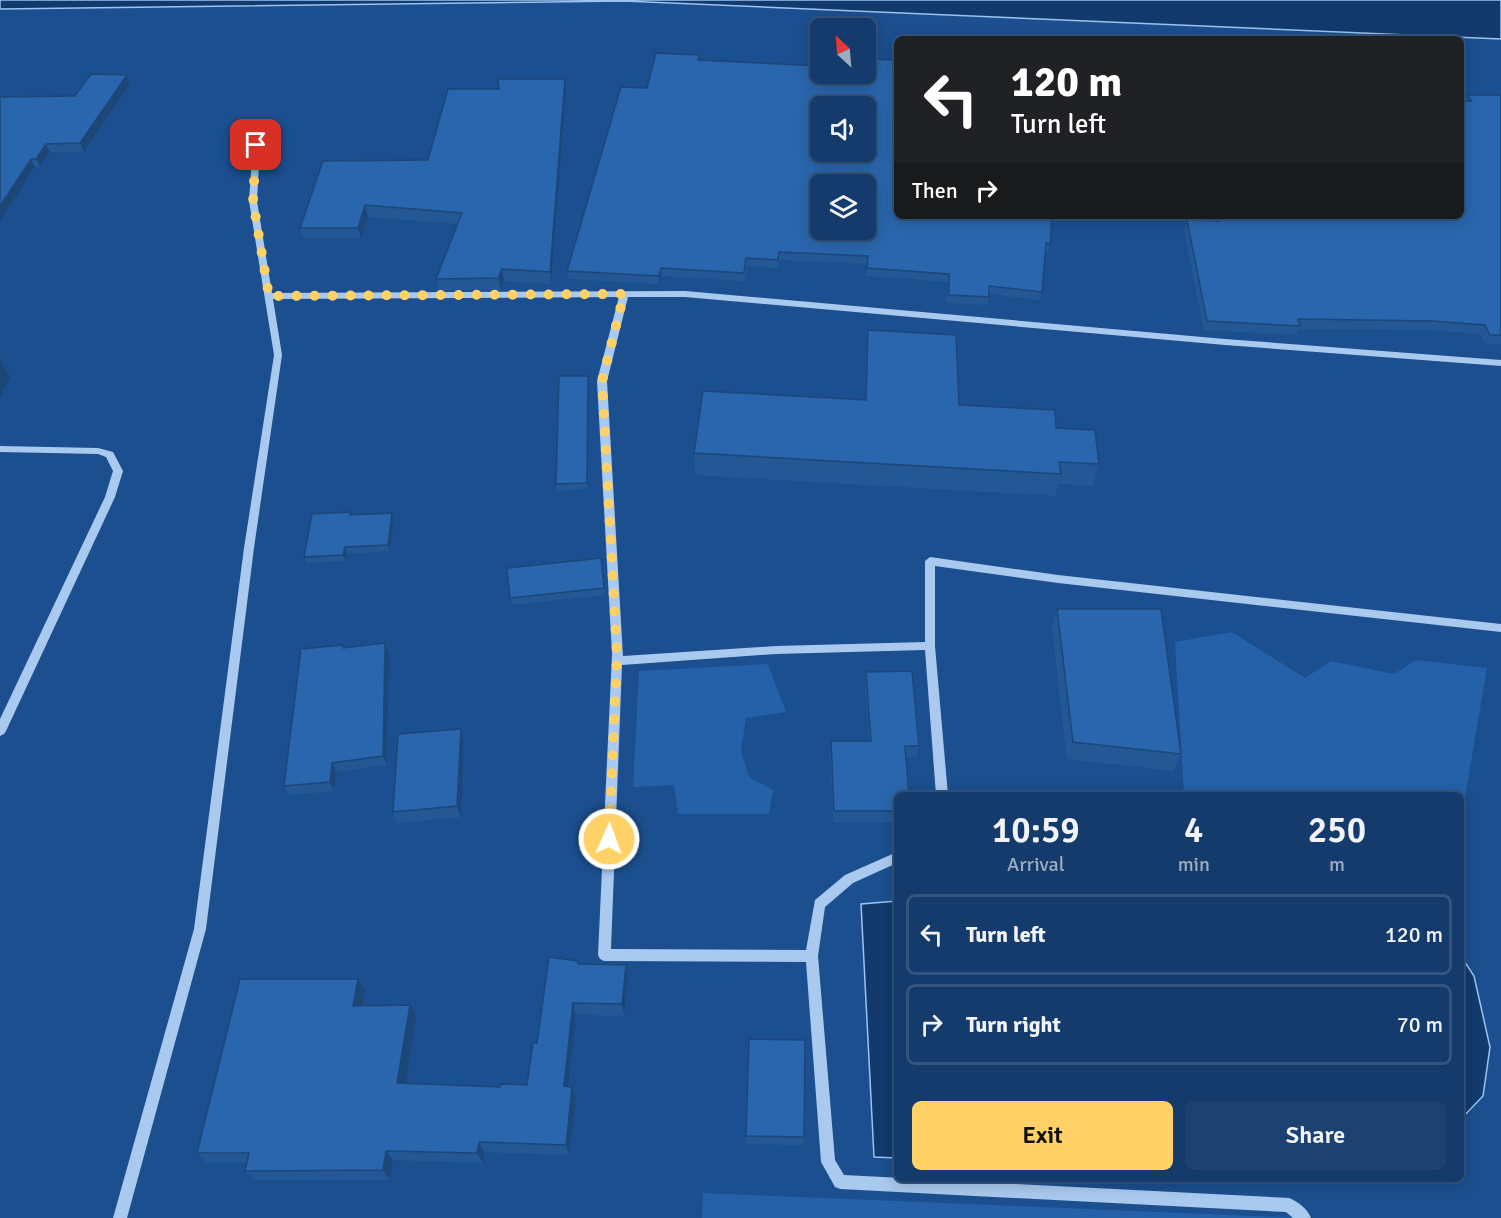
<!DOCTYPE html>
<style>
:root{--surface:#143b6b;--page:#1d4271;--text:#f1f3f6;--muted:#9dadc1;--line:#33557e;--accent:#ffd166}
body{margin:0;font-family:Signika,sans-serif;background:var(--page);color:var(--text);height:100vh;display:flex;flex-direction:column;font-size:22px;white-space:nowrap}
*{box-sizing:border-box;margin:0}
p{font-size:20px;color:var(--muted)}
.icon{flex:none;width:33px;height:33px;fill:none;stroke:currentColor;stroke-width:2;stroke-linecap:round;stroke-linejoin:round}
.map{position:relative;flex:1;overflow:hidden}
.panel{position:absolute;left:894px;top:792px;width:570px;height:390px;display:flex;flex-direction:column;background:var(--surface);border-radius:9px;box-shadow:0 3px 15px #0003,0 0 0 2px var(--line)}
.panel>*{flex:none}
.top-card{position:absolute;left:894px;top:36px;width:570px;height:183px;border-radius:9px;box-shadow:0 3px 15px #0003,0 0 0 2px var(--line);background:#202124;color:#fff;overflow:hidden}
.needle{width:39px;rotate:334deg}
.buttons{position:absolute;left:810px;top:18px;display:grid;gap:12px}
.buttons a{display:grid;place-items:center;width:66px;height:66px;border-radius:9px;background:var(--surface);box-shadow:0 3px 15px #0003,0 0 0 2px var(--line);font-size:30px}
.pin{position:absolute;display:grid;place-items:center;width:51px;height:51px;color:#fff;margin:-26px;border-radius:12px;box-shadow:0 3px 9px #0006}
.me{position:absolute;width:66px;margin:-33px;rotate:2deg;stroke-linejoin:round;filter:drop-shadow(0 0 4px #0008)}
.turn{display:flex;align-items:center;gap:21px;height:126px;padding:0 18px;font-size:27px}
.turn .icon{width:78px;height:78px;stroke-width:2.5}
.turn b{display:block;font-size:42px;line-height:51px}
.then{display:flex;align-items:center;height:57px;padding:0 18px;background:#0003;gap:12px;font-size:22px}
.eta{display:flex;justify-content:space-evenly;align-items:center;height:102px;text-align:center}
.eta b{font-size:36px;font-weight:600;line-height:42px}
.primary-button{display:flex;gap:12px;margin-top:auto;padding:12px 18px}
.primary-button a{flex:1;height:69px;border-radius:9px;background:var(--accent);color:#111;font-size:24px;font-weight:600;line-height:69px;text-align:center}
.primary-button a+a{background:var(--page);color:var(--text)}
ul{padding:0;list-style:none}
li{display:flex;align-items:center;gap:18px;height:81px;margin:0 12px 9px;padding:0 6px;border:3px solid var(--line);border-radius:9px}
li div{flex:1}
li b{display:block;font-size:22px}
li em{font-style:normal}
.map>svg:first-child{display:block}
.green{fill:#2461a8}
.water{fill:#123a6d;stroke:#9cc4f0;stroke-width:1.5}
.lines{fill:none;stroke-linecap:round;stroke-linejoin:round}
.minor{fill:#a9c9ee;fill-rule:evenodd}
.wall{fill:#245895}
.shaded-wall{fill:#1d4779}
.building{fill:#2a66ad;stroke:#1d4779;stroke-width:1.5;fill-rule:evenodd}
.route{stroke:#ffd166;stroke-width:10;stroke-dasharray:0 18}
</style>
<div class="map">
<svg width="1501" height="1218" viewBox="0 0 1501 1218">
<rect width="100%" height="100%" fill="#1b4f8f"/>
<g class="green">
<polygon points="1232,632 1305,678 1331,661 1394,674 1416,660 1487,668 1461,821 1461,795 1184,795 1175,642"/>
<polygon points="768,664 786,712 746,718 741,751 749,777 773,790 769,814 678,814 674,785 633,787 639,671"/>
<polygon points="703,1193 1305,1218 702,1218"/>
</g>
<g class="water">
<polygon points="0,0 1501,0 1501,39 624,1 0,9"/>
<polygon points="897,901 897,1158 874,1157 861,904"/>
<polygon points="1461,956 1474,976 1490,1047 1483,1096 1461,1119"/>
</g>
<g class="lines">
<g class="minor">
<path d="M253,143L260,145L257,201L272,293L685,291L1225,339L1501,360V366L1225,345L685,297H628L607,381L623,656L776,646L925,642V561L930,557L1058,575L1501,624V632L1058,583L935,566V646L948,795H936L925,650L776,654L622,665L611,949L806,950L815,900L845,875L897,852V863L853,883L825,907L818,956L835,1160L844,1175L1289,1198C1297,1201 1308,1209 1311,1218H1293L1286,1212L840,1189L835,1187L821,1162L806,962L604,961L600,959L598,955L612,654L597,381L619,297L273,299L282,355L254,548L206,929L127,1218H113L194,929L244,548L274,355L249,201Z"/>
<polygon points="0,446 98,448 113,452 123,471 115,497 6,731 4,734 0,736 0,719 105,497 113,471 106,457 98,454 0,452"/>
</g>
</g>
<g class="wall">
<polygon points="699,55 699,60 1050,244 1048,251 1045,251 1042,292 1040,300 989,294 988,305 947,303 948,282 866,276 867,264 779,260 777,268 747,266 744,281 661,276 659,284 568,279 567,271 647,88"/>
<polygon points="127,75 130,84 84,152 50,152 40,167 35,167 0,221 0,97 75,96"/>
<polygon points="565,79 566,90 551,284 504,281 501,290 439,290 436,279 458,224 368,217 361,239 304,239 300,228 428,160 499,89"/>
<polygon points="1468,95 1501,96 1501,344 1485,344 1480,334 1427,330 1299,329 1296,335 1204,330 1184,230 1187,220 1215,221 1214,216 1461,216 1465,101"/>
<polygon points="868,330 959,405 1056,428 1099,464 1093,486 1058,484 1055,496 695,475 694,453 865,399 866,353"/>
<polygon points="588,376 588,489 557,491 556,484"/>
<polygon points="350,512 351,515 394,520 390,551 347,554 346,561 307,563 304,557"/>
<polygon points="601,558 605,595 512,605 510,598"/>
<polygon points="1057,609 1181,754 1173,771 1067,759 1052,627"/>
<polygon points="385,643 389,653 387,765 336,772 334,791 289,795 284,786 344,648"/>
<polygon points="866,672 919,746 917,757 906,758 897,795 897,822 833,822 830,752 831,741 869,741 865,684"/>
<polygon points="461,729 464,741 461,817 397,823 393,812"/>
<polygon points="578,961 579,964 626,965 628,977 624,1016 576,1015 568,1086 572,1087 576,1097 569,1155 484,1152 483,1163 393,1160 390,1180 255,1180 245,1171 246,1163 208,1163 197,1153 365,991 363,1005 410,1005 416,1017 405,1083 500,1087 527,1085 537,1043"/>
<polygon points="746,1136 804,1137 803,1145 746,1144"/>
</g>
<g class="shaded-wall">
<polygon points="127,75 130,84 84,152 80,143"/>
<polygon points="565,79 566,90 551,284 550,272"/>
<polygon points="46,144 50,152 40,167 36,159"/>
<polygon points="31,159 35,167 0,221 0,206"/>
<polygon points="365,205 368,217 361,239 358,228"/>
<polygon points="661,268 661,276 659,284 659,276"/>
<polygon points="502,269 504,281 501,290 498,278"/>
<polygon points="0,359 10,377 0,397"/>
<polygon points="588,376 588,489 587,483"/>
<polygon points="392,513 394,520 390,551 388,545"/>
<polygon points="345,547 347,554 346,561 343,555"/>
<polygon points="385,643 389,653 387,765 383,756"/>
<polygon points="461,729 464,741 461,817 457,806"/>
<polygon points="332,763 336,772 334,791 330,782"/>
<polygon points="626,965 628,977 624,1016 622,1004"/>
<polygon points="358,979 365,991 361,1017 353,1006"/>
<polygon points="573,1003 576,1015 567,1097 564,1086"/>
<polygon points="410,1005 416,1017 404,1094 397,1083"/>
<polygon points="572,1087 576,1097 569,1155 566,1145"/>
<polygon points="479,1142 484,1152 483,1163 477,1153"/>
<polygon points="386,1151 393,1160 390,1180 383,1170"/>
</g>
<g class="building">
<path d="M656,53L699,55L698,60L820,66V74H866V59L897,60V216H1052L1050,244L1046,243L1042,292L989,286V297L949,295V274L867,268L868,256L779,252L778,260L746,258L744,273L661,268L659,276L567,271L621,87L647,88ZM820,106H866V152H820ZM820,184H866V230H820Z"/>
<polygon points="91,74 127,75 80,143 46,144 36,159 31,159 0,206 0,97 75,96"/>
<polygon points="498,79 565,79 550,272 502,269 498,278 436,279 462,213 365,205 358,228 300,228 323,161 428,160 448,89 499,89"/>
<polygon points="1468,95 1501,95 1501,335 1490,335 1485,325 1432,321 1298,319 1300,326 1207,321 1187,220 1220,221 1219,216 1461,216 1461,101 1471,101"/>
<polygon points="868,330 956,335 959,405 1055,410 1056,428 1095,430 1099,464 1059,462 1061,474 694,453 703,391 866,400"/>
<polygon points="559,376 588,376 587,483 556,484"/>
<polygon points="350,512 350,515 392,513 388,545 345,547 343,555 304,557 312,514"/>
<polygon points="601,558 604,588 510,598 507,568"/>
<polygon points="1057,609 1161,609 1181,754 1073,742"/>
<polygon points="385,643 383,756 332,763 330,782 284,786 301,649 343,645 343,648"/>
<polygon points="912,671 919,746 905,746 909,795 897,795 897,811 834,811 831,741 871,741 866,672"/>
<polygon points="461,729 457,806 393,812 398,734"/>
<polygon points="549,957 578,961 578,964 626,965 622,1004 573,1003 564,1086 572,1087 566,1145 479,1142 477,1153 386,1151 383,1170 245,1171 249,1153 197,1153 240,979 358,979 353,1006 410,1005 397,1083 500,1087 500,1084 527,1085 533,1043 537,1043"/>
<polygon points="749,1039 805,1040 804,1137 746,1136"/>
</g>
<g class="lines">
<polyline class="route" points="256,145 253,201 269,296 624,294 602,381 617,655 609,839"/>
</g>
</svg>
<div class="buttons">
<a><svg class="needle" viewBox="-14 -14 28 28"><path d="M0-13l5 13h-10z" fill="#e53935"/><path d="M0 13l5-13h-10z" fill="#9dadc1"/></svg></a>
<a><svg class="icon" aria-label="sound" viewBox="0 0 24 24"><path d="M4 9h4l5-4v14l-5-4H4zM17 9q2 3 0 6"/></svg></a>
<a><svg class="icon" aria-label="layers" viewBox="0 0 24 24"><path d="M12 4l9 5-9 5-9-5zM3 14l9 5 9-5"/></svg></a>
</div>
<div class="pin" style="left:256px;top:145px;background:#d93025"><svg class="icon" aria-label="arrive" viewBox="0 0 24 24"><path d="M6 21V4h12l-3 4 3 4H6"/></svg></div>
<svg class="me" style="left:609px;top:839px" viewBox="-20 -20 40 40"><circle r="17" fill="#ffd166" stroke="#fff" stroke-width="3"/><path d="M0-11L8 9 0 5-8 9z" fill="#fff"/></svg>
<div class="top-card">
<div class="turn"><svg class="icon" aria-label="left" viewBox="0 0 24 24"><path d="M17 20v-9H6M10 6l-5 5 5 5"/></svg><div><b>120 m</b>Turn left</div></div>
<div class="then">Then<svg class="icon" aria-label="right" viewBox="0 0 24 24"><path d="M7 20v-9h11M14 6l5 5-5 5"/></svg></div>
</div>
<section class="panel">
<div class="eta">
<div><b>10:59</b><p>Arrival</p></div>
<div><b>4</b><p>min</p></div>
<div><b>250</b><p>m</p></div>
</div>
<ul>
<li><svg class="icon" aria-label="left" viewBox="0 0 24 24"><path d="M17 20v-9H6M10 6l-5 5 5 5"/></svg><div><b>Turn left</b></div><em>120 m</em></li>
<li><svg class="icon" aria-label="right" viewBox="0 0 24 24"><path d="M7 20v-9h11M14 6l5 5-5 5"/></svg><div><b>Turn right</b></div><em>70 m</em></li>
</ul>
<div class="primary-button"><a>Exit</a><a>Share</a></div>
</section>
</div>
